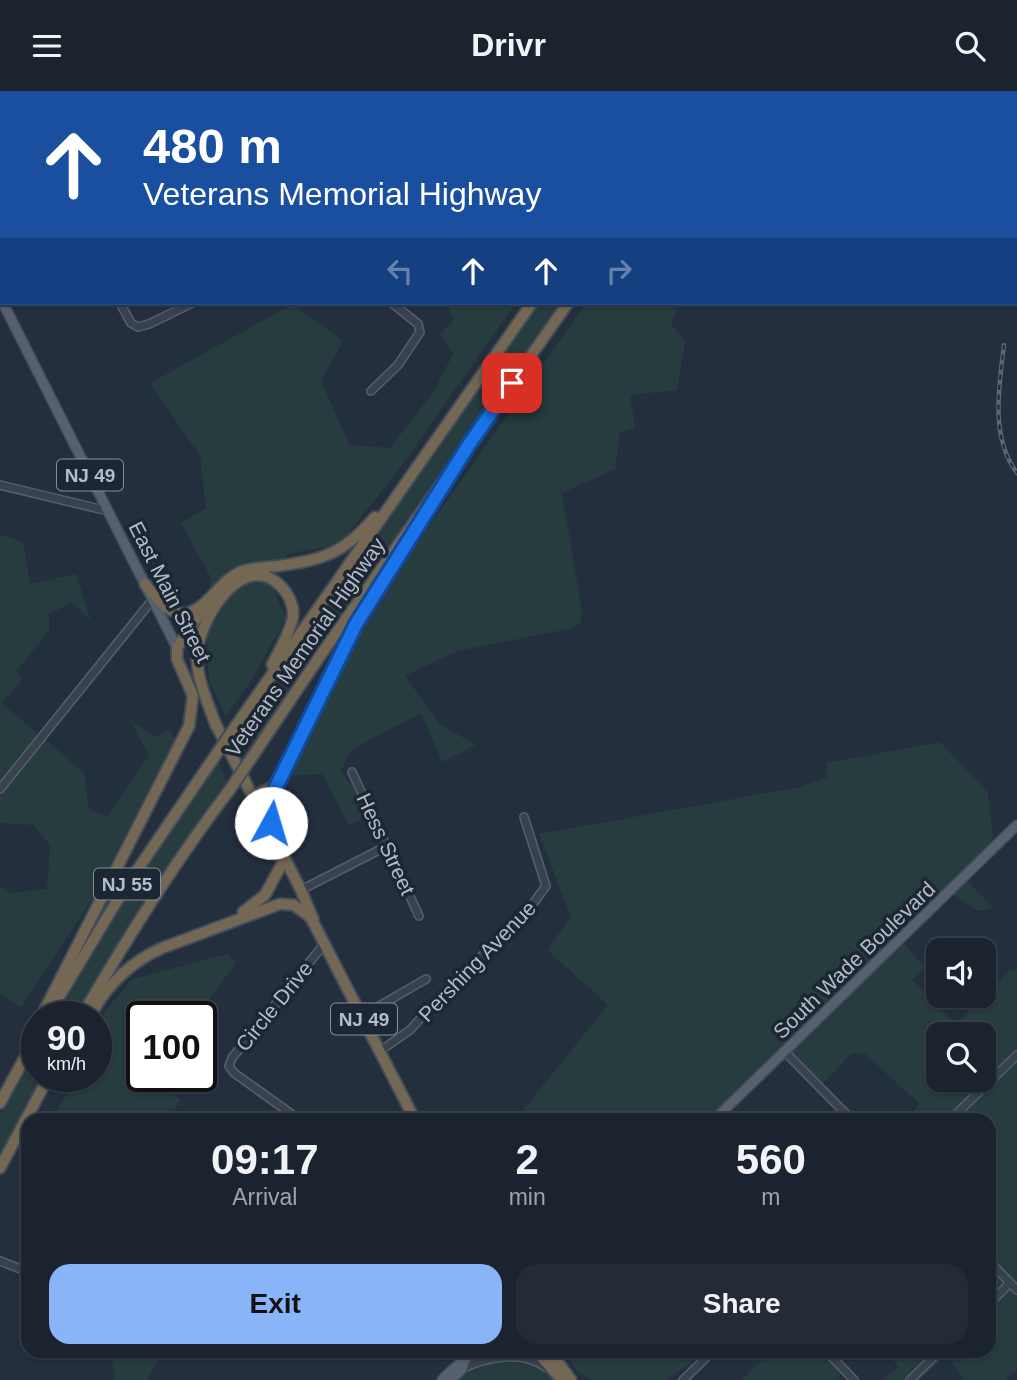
<!DOCTYPE html>
<style>
:root{--surface:#1b232e;--page:#242b36;--text:#f1f3f6;--muted:#a0a4aa;--line:#39404a;--accent:#8ab4f8}
body{margin:0;font-family:Helvetica,sans-serif;background:var(--page);color:var(--text);height:100vh;display:flex;flex-direction:column;font-size:26px;white-space:nowrap}
*{box-sizing:border-box;margin:0}
p{font-size:23px;color:var(--muted)}
.icon{flex:none;width:38px;height:38px;fill:none;stroke:currentColor;stroke-width:2;stroke-linecap:round;stroke-linejoin:round}
.map{position:relative;flex:1;overflow:hidden}
.side{position:absolute;left:21px;top:1022px;width:975px;height:245px;display:flex;flex-direction:column;background:var(--surface);border-radius:21px;box-shadow:0 2px 5px #0004,0 0 0 2px var(--line)}
.side>*{flex:none}
.guide{position:absolute;left:0px;top:0px;width:1018px;height:214px;box-shadow:0 2px 5px #0004,0 0 0 2px var(--line);background:#1a4fa0;color:#fff;overflow:hidden}
.tools{position:absolute;left:926px;top:847px;display:grid;gap:14px}
.tools a{display:grid;place-items:center;width:70px;height:70px;border-radius:14px;background:var(--surface);box-shadow:0 2px 5px #0004,0 0 0 2px var(--line);font-size:35px}
.speed{position:absolute;left:21px;top:910px;display:flex;gap:14px;font-size:35px;font-weight:700;text-align:center}
.speed>*{display:grid;place-content:center;width:91px;height:91px;border-radius:50%;background:var(--surface);box-shadow:0 2px 5px #0004,0 0 0 2px var(--line);line-height:1}
.speed small{font-size:18px;font-weight:400}
.speed .limit{border:4px solid #111;border-radius:10px;background:#fff;color:#111}
.pin{position:absolute;display:grid;place-items:center;width:60px;height:60px;color:#fff;margin:-30px;border-radius:14px;box-shadow:0 4px 10px #0006}
.me{position:absolute;width:77px;margin:-38px;rotate:6deg;stroke-linejoin:round;filter:drop-shadow(0 0 5px #0008)}
.turn{display:flex;align-items:center;gap:24px;height:147px;padding:0 28px;font-size:32px}
.turn .icon{width:91px;height:91px;stroke-width:2.5}
.turn b{display:block;font-size:49px;line-height:60px}
.lanes{display:flex;align-items:center;height:66px;padding:0 28px;background:#0003;justify-content:center;gap:35px;direction:ltr}
.lanes .off{opacity:.35}
.eta{display:flex;justify-content:space-evenly;align-items:center;height:119px;text-align:center}
.eta b{font-size:42px;font-weight:700;line-height:49px}
.action{display:flex;gap:14px;margin-top:auto;padding:14px 28px}
.action a{flex:1;height:80px;border-radius:21px;background:var(--accent);color:#111;font-size:28px;font-weight:700;line-height:80px;text-align:center}
.action a+a{background:var(--page);color:var(--text)}
header{display:flex;justify-content:space-between;align-items:center;height:91px;padding:0 28px;background:var(--surface);font-size:32px;font-weight:700}
.map>svg:first-child{display:block}
.green{fill:#263c3f;fill-rule:evenodd}
.lines{fill:none;stroke-linecap:round;stroke-linejoin:round}
.minor-casing{stroke:#565f6c;stroke-width:10}
.major-casing{stroke:#414a57;stroke-width:12}
.highway-casing{stroke:#434c59;stroke-width:14}
.minor{stroke:#38414e;stroke-width:7}
.major{stroke:#56606e;stroke-width:9}
.highway{stroke:#746855;stroke-width:10}
.rail-casing{stroke:#5a6575;stroke-width:4.5}
.rail{stroke:#1d2633;stroke-width:2;stroke-dasharray:5;stroke-linecap:butt}
.highway-bridge-casing{stroke:#434c59;stroke-width:14;stroke-linecap:butt}
.highway-bridge{stroke:#746855;stroke-width:10}
.route-casing{stroke:#114b97;stroke-width:18}
.route{stroke:#1a73e8;stroke-width:12}
.labels{text-anchor:middle;dominant-baseline:central;stroke-width:7;stroke-linejoin:round;paint-order:stroke}
.shield{fill:#1d2633;stroke:#878f9c;stroke-width:2}
.shield-label{font-size:19px;font-weight:bold;fill:#b4bcc9}
.street-label{font-size:21px;fill:#b4bcc9;stroke:#1d2633}
</style>
<header><svg class="icon" aria-label="menu" viewBox="0 0 24 24"><path d="M4 6h16M4 12h16M4 18h16"/></svg>Drivr<svg class="icon" aria-label="search" viewBox="0 0 24 24"><circle cx="10" cy="10" r="6"/><path d="M15 15l6 6"/></svg></header>
<div class="map">
<svg width="1017" height="1289" viewBox="0 0 1017 1289">
<rect width="100%" height="100%" fill="#242f3e"/>
<g class="green">
<polygon points="446,212 516,212 400,377 340,453 287,463 273,497 286,527 253,587 226,625 209,590 207,550 211,487 181,432 206,418 200,365 150,292 293,213 343,250 321,289 349,354 390,357 434,300 453,263 440,243 454,229"/>
<polygon points="537,212 563,212 249,661 238,638"/>
<polygon points="586,212 679,212 671,233 685,249 677,299 630,304 635,337 620,341 615,378 562,402 582,521 580,533 568,538 457,560 405,585 440,633 476,654 442,671 421,622 351,659 341,680 372,722 349,734 322,683 289,685 355,541"/>
<polygon points="0,444 23,451 30,493 76,483 91,530 72,511 49,523 49,540 16,580 23,587 2,612 84,682 89,719 108,725 149,664 130,629 155,646 170,639 175,648 93,807 21,916 0,903 0,795 10,802 47,798 50,754 33,734 0,732"/>
<path d="M940,651L988,701L994,755L963,786L994,817L978,820L948,800L899,848L925,876L912,889L956,934L1009,880L1017,878V1278L1005,1289H964L947,1264L919,1289H883L899,1276L885,1260H989V1029H905L920,1013L865,963L852,962L820,995L783,960L710,1029H587L579,1021H572L559,1029H515L608,914L547,859L571,826L539,743L800,696L827,686L826,672ZM938,943H984V989H938Z"/>
<path d="M218,667L227,694C171,768 122,846 76,926H52L127,802Z"/>
<polygon points="228,863 237,871 195,926 142,926 142,985 150,985 149,988 180,1008 170,1029 55,1029 52,1027 78,985 96,985 96,955 100,926 132,888"/>
<polygon points="37,954 37,985 42,985 0,1068 0,1022"/>
<polygon points="111,1260 163,1260 164,1263 162,1263 147,1289 115,1289"/>
<polygon points="563,1260 686,1260 692,1271 666,1289 591,1289 578,1281"/>
<polygon points="771,1260 829,1260 848,1280 835,1289 741,1289"/>
<polygon points="485,1269 531,1269 562,1289 451,1289 462,1278"/>
</g>
<g class="lines">
<defs>
<g id="minor">
<polyline points="89,0 90,2"/>
<polyline points="211,0 213,2"/>
<polyline points="59,2 62,0"/>
<polyline points="488,2 489,0"/>
<polyline points="0,31 2,31"/>
<polyline points="120,212 131,232 138,236 149,233 192,212"/>
<polyline points="371,300 398,274 420,241 418,233 392,212"/>
<polyline points="0,394 108,420"/>
<polyline points="352,681 419,825"/>
<polyline points="0,698 153,508"/>
<polyline points="301,799 385,756"/>
<polyline points="362,925 426,888"/>
<polyline points="380,960 410,939 451,894 524,825 546,795 524,726"/>
<polyline points="785,961 852,1029"/>
<polyline points="300,1029 234,982 229,975 232,967 325,852"/>
<polyline points="950,1029 1017,964"/>
<polyline points="0,1170 28,1181"/>
<polyline points="989,1170 1017,1199"/>
<polyline points="989,1213 1010,1192"/>
<polyline points="826,1260 854,1289"/>
<path d="M462,1278C486,1266 522,1259 545,1276"/>
<polyline points="683,1289 713,1260"/>
<polyline points="910,1289 940,1260"/>
</g>
<g id="major">
<polyline points="3,212 177,557"/>
<polyline points="714,1029 1017,734"/>
<path d="M442,1289C452,1278 463,1271 474,1260"/>
<polyline points="451,1289 462,1278 465,1269"/>
</g>
<g id="highway">
<polyline points="679,2 680,0"/>
<polyline points="715,2 716,0"/>
<path d="M145,493C166,519 181,537 210,507C220,497 227,487 240,481C252,477 265,476 278,475C324,469 344,462 375,426"/>
<polyline points="215,632 301,799 313,828"/>
<path d="M216,635C209,614 198,591 197,569C195,531 246,450 285,500C291,508 295,520 292,530C288,545 279,560 272,574"/>
<polyline points="235,636 532,212"/>
<polyline points="250,669 320,565 568,212"/>
<polyline points="252,705 277,694 348,548 401,462"/>
<polyline points="274,741 271,716 277,694"/>
<polyline points="243,821 265,804 284,769"/>
<polyline points="310,825 415,1029"/>
<path d="M93,920C109,892 133,870 162,857L280,813L294,814L313,828"/>
<polyline points="50,921 123,800 215,665"/>
<polyline points="41,926 189,635 193,605 177,568 177,557 209,508"/>
<path d="M81,926C127,847 175,770 231,697"/>
<polyline points="0,1012 37,944"/>
<polyline points="0,1077 49,985"/>
<polyline points="536,1260 562,1289"/>
<polyline points="550,1260 571,1289"/>
</g>
</defs>
<use href="#minor" class="minor-casing"/>
<use href="#major" class="major-casing"/>
<use href="#highway" class="highway-casing"/>
<use href="#minor" class="minor"/>
<use href="#major" class="major"/>
<use href="#highway" class="highway"/>
<defs>
<path id="rail" d="M1004,254C999,296 990,346 1017,382"/>
</defs>
<use href="#rail" class="rail-casing"/>
<use href="#rail" class="rail"/>
<defs>
<g id="highway-bridge">
<polyline points="215,665 235,636"/>
<polyline points="231,697 250,669"/>
</g>
</defs>
<use href="#highway-bridge" class="highway-bridge-casing"/>
<use href="#highway-bridge" class="highway-bridge"/>
</g>
<g class="lines">
<defs>
<polyline id="route" points="271,732 271,716 275,698 356,533 470,352 512,292"/>
</defs>
<use href="#route" class="route-casing"/>
<use href="#route" class="route"/>
</g>
<g class="labels">
<g class="shield">
<rect x="57" y="368.5" width="66" height="31" rx="5"/>
<rect x="94" y="777.5" width="66" height="31" rx="5"/>
<rect x="331" y="912.5" width="66" height="31" rx="5"/>
</g>
<g class="shield-label">
<text x="90" y="384">NJ 49</text>
<text x="127" y="793">NJ 55</text>
<text x="364" y="928">NJ 49</text>
</g>
<g class="street-label">
<text transform="translate(170 501) rotate(63)">East Main Street</text>
<text transform="translate(305 556) rotate(-55)">Veterans Memorial Highway</text>
<text transform="translate(386 753) rotate(65)">Hess Street</text>
<text transform="translate(854 869) rotate(-44)">South Wade Boulevard</text>
<text transform="translate(477 870) rotate(-46)">Pershing Avenue</text>
<text transform="translate(274 915) rotate(-51)">Circle Drive</text>
</g>
</g>
</svg>
<div class="tools">
<a><svg class="icon" aria-label="sound" viewBox="0 0 24 24"><path d="M4 9h4l5-4v14l-5-4H4zM17 9q2 3 0 6"/></svg></a>
<a><svg class="icon" aria-label="search" viewBox="0 0 24 24"><circle cx="10" cy="10" r="6"/><path d="M15 15l6 6"/></svg></a>
</div>
<div class="speed"><div>90<small>km/h</small></div><div class="limit">100</div></div>
<div class="pin" style="left:512px;top:292px;background:#d93025"><svg class="icon" aria-label="arrive" viewBox="0 0 24 24"><path d="M6 21V4h12l-3 4 3 4H6"/></svg></div>
<svg class="me" style="left:271px;top:732px" viewBox="-20 -20 40 40"><circle r="19" fill="#fff"/><path d="M0-13L10 11 0 6-10 11z" fill="#1a73e8"/></svg>
<div class="guide">
<div class="turn"><svg class="icon" aria-label="ahead" viewBox="0 0 24 24"><path d="M12 20V5M6 11l6-6 6 6"/></svg><div><b>480 m</b>Veterans Memorial Highway</div></div>
<div class="lanes"><svg class="icon off" aria-label="left" viewBox="0 0 24 24"><path d="M17 20v-9H6M10 6l-5 5 5 5"/></svg><svg class="icon" aria-label="ahead" viewBox="0 0 24 24"><path d="M12 20V5M6 11l6-6 6 6"/></svg><svg class="icon" aria-label="ahead" viewBox="0 0 24 24"><path d="M12 20V5M6 11l6-6 6 6"/></svg><svg class="icon off" aria-label="right" viewBox="0 0 24 24"><path d="M7 20v-9h11M14 6l5 5-5 5"/></svg></div>
</div>
<section class="side">
<div class="eta">
<div><b>09:17</b><p>Arrival</p></div>
<div><b>2</b><p>min</p></div>
<div><b>560</b><p>m</p></div>
</div>
<div class="action"><a>Exit</a><a>Share</a></div>
</section>
</div>
